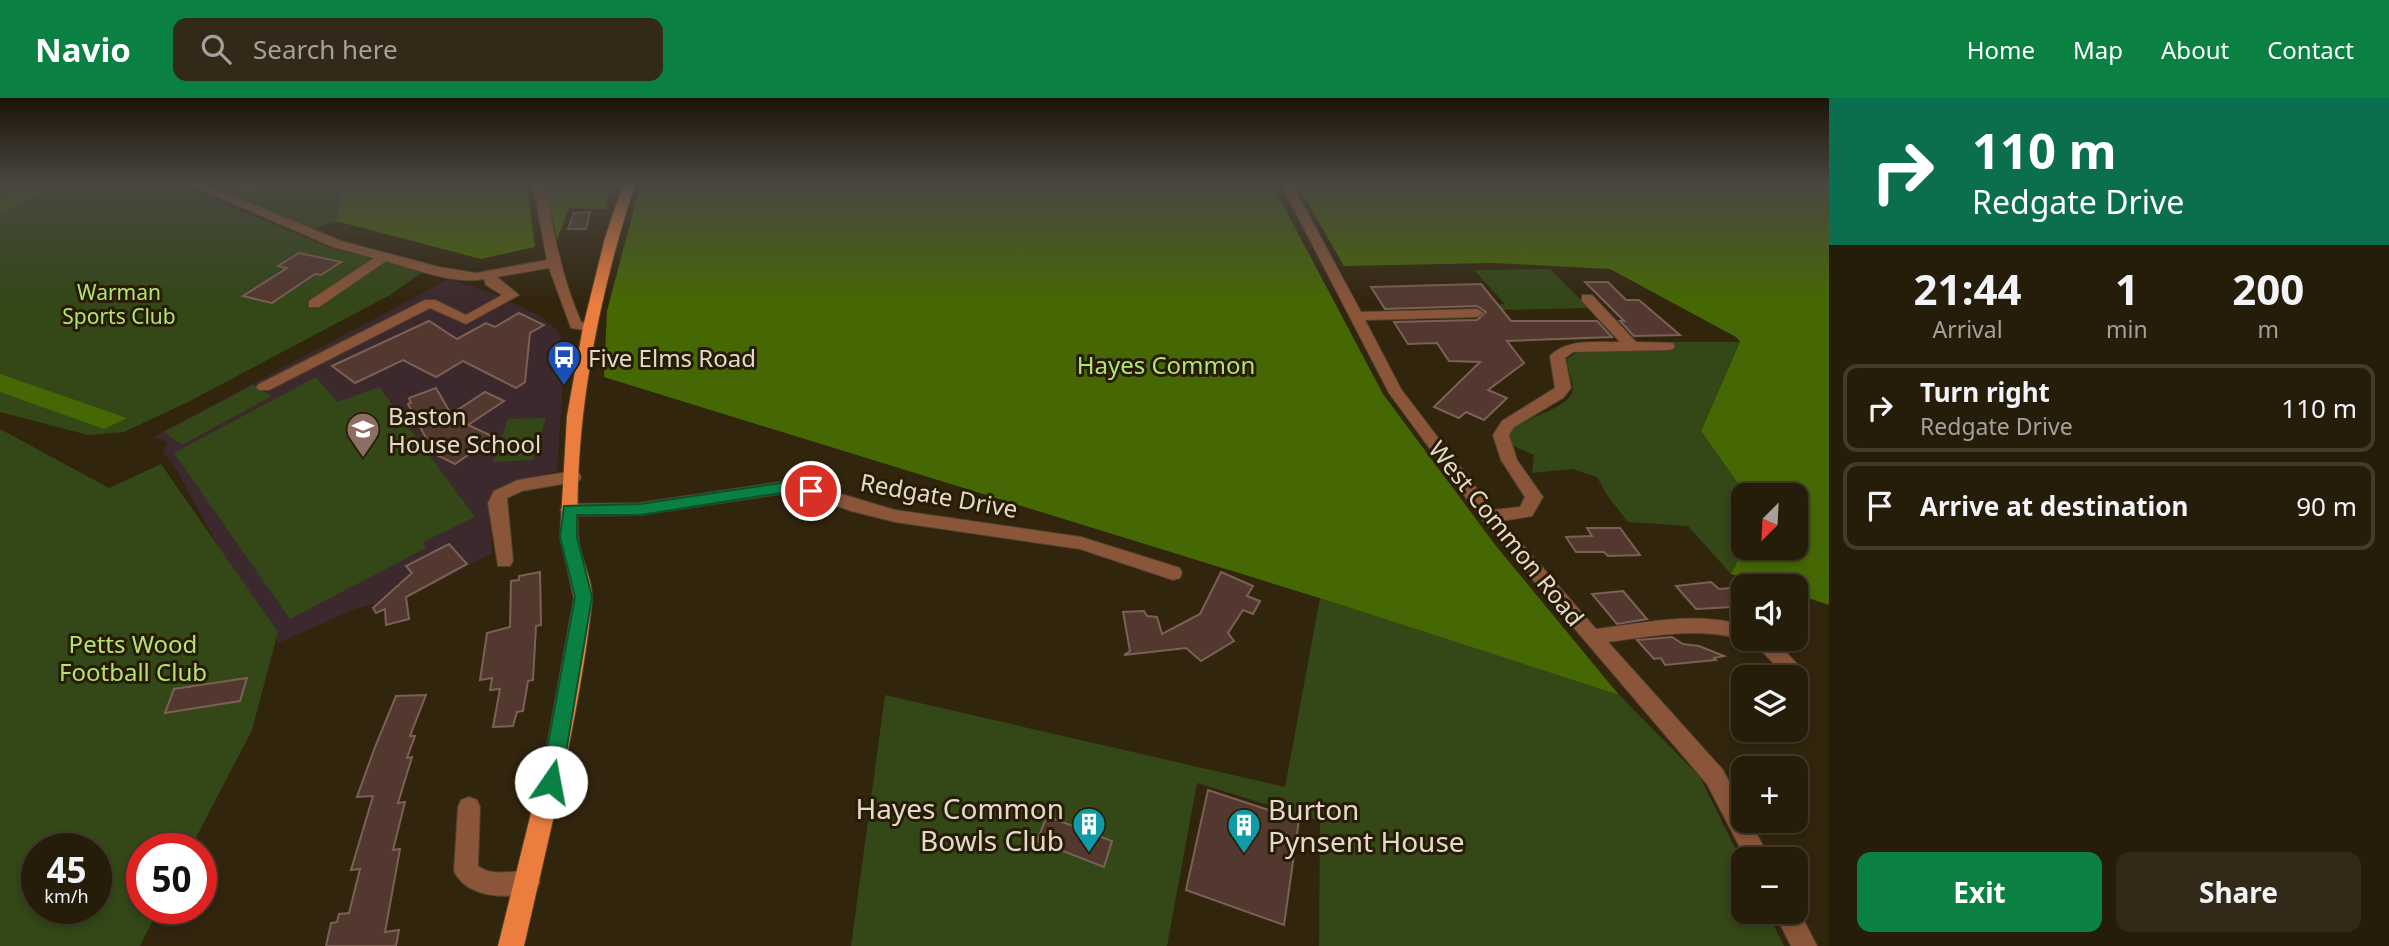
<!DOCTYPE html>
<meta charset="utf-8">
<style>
:root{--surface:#261c0a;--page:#322918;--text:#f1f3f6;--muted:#a4a19c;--line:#423a2b;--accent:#0b8043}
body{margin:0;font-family:"Noto Sans",sans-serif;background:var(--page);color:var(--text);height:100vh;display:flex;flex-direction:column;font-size:26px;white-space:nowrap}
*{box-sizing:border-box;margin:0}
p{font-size:23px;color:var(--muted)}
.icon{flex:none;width:38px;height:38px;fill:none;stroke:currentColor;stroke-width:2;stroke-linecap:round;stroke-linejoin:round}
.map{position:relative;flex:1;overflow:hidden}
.panel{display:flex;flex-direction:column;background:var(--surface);width:560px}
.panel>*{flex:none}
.top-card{background:#0b6e4f;color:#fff;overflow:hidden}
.needle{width:46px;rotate:204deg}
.buttons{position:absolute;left:1731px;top:385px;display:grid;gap:14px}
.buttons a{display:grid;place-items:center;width:77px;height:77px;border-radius:14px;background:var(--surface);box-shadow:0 4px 10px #0003,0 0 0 2px var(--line);font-size:35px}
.speed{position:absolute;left:21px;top:735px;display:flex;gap:14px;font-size:35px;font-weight:700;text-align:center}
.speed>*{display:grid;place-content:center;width:91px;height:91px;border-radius:50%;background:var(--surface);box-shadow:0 4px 10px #0003,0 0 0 2px var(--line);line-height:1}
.speed small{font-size:18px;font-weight:400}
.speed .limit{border:10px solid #d22;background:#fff;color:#111}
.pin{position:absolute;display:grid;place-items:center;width:60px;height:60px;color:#fff;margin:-30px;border:4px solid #fff;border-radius:50%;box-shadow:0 2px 7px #0007}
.me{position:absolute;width:77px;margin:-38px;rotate:12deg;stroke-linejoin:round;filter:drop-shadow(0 0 5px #0008)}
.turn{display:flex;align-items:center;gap:24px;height:147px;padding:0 28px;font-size:32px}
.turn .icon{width:91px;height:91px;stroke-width:2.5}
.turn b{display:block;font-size:49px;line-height:60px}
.eta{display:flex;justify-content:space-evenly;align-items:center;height:119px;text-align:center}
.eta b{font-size:42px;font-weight:700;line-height:49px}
.cta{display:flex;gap:14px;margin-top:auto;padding:14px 28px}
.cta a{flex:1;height:80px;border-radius:14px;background:var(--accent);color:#fff;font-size:28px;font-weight:700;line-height:80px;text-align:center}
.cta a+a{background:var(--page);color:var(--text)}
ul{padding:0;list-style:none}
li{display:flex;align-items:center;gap:21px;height:88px;margin:0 14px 10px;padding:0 14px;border:4px solid var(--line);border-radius:14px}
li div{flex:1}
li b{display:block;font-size:26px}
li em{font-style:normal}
header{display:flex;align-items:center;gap:42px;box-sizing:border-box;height:98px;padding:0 35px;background:var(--accent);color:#fff}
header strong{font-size:33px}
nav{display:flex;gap:38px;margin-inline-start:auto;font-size:24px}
.search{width:490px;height:63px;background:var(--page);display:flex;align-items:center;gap:18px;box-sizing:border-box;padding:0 24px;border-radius:14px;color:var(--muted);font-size:26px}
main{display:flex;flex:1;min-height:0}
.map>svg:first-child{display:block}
.education{fill:#3c292d}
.green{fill:#334717;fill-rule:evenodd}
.forest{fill:#456804}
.building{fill:#53382f;stroke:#7c5f55;stroke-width:2}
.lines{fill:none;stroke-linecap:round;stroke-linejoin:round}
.minor-casing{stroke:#4e422d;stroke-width:2}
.major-casing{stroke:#4e422d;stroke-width:2}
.minor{fill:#8a5539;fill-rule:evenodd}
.major{fill:#eb7d3f;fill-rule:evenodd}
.route{fill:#0b8043;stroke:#07532c;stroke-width:2}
.labels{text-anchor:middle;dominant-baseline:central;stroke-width:6;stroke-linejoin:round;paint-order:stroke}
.far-park-label{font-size:21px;fill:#b2e473;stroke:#281c05}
.poi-label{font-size:24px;fill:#e3dacd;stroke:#281c05;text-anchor:start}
.park-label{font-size:24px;fill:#b2e473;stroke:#281c05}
.street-label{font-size:24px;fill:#e3dacd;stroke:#281c05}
.near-poi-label{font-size:28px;fill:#e3dacd;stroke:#281c05;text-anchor:end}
</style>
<header>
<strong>Navio</strong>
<div class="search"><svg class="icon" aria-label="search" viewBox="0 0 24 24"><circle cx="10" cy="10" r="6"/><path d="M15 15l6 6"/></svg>Search here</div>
<nav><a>Home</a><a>Map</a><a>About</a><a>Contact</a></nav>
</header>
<main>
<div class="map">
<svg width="1829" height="848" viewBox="0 0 1829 848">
<rect width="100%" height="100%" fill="#32250e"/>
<polygon class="education" points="449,181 497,197 540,218 557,232 565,250 557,373 512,384 495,393 488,402 492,455 427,490 352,512 278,545 273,536 268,538 173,366 163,355 167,344 153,339"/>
<g class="green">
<polygon points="177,86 333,151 427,171 390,197 188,304 124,334 88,337 0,314 0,87"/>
<polygon points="345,86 336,123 311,131 205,87"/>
<polygon points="1550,171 1589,210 1500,212 1494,207 1505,206 1474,172"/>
<path d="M1667,244H1740L1701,333L1746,397H1743L1744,450L1731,476L1688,428L1628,424L1607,397L1597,379L1572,371L1532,375L1534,357L1507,345L1514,328C1527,320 1575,308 1573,289C1572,280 1567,271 1567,261L1576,255L1590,254L1674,252Z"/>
<polygon points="316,279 337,304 379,289 475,419 423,444 426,450 290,521 174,355"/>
<polygon points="253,287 272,298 182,347 164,334"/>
<polygon points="546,320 533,362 493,364 508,321"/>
<path d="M0,331L109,390L161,366L278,534L252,632L190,751H142V810H159L140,848H0ZM37,751H96V810H37Z"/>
<polygon points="1320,500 1619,597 1700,679 1743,766 1743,814 1767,814 1784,848 1319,848 1320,723 1197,685 1167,848 851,848 885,597 1285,689"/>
</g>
<g class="forest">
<polygon points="31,86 58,86 0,115 0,102"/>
<polygon points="345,86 527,86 535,149 481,161 336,123"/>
<polygon points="616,86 608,98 606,111 569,110 557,142 545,87"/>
<polygon points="644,86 1272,86 1383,296 1496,448 1619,597 1326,502 604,279 607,213 636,103"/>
<polygon points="1829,86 1829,507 1796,496 1796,488 1770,488 1731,476 1744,450 1796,450 1796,397 1746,397 1701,333 1740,244 1736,239 1610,171 1493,165 1344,168 1297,86"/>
<polygon points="0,276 127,320 104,331 0,294"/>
</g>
<g class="building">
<polygon points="590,114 586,131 568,131 574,115"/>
<polygon points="299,155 341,164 321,177 315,176 272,205 243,198 287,170 278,168"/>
<polygon points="1585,184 1608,184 1626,202 1639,202 1680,237 1634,238 1620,223 1624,223"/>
<polygon points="1481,186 1511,223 1597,223 1612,239 1507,243 1524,265 1488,292 1507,300 1484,322 1466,314 1459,320 1434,309 1480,264 1449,263 1437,245 1408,246 1394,224 1477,222 1486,214 1477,208 1385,211 1371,189"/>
<polygon points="519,215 544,227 530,235 525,284 516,290 463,263 436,279 403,262 355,285 332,268 429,223 457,241 486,225 495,229"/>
<polygon points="436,290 451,316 485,294 504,303 468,327 494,339 455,366 439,358 449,351 426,340 408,306 411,305 409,300"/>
<polygon points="1587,430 1620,430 1640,457 1608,458 1604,454 1576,454 1566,439 1592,438"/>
<polygon points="449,446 467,466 406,499 409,521 386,527 385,511 376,515 373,510 412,475 406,468"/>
<polygon points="540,474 541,527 536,528 533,582 528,583 523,613 517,614 513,628 493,629 500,591 490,592 492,580 480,582 487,535 510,529 511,483 519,482 519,478"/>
<polygon points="1221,474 1253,488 1247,498 1260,503 1253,516 1243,512 1228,535 1234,543 1201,563 1186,550 1124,557 1130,553 1123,514 1144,513 1147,518 1157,519 1162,536 1200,516"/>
<polygon points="1711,484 1719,491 1743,489 1743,521 1732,509 1696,511 1676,488"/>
<polygon points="1623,493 1647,521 1617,526 1592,496"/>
<polygon points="1672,539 1683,546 1699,548 1724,558 1714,560 1716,562 1665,567 1661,560 1654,561 1637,542"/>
<polygon points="247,580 240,603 165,615 174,591"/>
<polygon points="426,597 410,638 415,638 407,660 412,659 398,705 405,704 393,752 400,751 385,834 399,832 396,848 326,848 331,825 337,824 339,816 349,815 360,771 351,772 373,698 357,699 375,649 396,598"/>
<polygon points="1208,692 1299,722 1284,827 1186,792"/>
<polygon points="1047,718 1112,743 1104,769 1037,743"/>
</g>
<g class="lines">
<defs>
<g id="minor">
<path d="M188,86H204L341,143L439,169L476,175L547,162L533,86H545C553,134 562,180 581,224L595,226L597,229L590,233L571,230L549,170L497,179L519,197L466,226L430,210L269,292H259L256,289L259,286L425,202H435L466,217L502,197L486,187L484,181C454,187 415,171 386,163L319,209H309V203L374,160L333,149Z"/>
<polygon points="229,86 280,86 249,95"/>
<path d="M1281,86H1292L1361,214L1477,211L1484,215L1477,219L1365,222L1401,291L1493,412L1520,409L1525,399L1501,362L1493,337L1502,323L1555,290L1550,258C1567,240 1597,245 1620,244L1582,203V197H1592L1636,244L1673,245L1675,248L1673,251L1668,252L1573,254L1565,260L1571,290L1563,300L1514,329L1509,337L1517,362L1543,399L1532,418L1502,423L1596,531C1645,525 1694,513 1743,527V541H1774L1798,567L1795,573L1788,575L1781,573C1770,562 1757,546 1744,542C1700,528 1652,538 1608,544L1723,672L1743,710V723H1750L1770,761H1746L1707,686L1483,423L1389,295Z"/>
<polygon points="573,373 579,375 581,379 579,383 522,393 507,400 513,463 510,468 498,468 488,405 494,393 518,382"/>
<polygon points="787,383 811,387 895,412 1081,439 1180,470 1182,475 1180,480 1173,482 1080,451 895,424 851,413 809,398 787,395 640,417 569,418 560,412 569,406 640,405"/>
<path d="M469,699L477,702L480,709L478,768C495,781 518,769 536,776L540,784L536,792C511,802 467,801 454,773L458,709L461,702Z"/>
<polygon points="1796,807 1817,848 1791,848 1774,814 1796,814"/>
</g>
<path id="major" d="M623,86H635C599,197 574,319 578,437C579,459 594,482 592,504C579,620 550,734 524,848H498L545,659L574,500L560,439L567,318L583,229L605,140Z"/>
</defs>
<use href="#minor" class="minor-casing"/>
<use href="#major" class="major-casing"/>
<use href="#minor" class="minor"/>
<use href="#major" class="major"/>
</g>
<linearGradient id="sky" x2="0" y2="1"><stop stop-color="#1c1408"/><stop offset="0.42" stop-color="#494641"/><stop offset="1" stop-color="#494641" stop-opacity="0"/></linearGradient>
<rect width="1829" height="205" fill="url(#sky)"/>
<polygon class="route" points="787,384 817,389 819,393 811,398 787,394 640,417 577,417 577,439 592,499 561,684 558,691 551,693 544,691 541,684 575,499 560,439 564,408 640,406"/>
<defs>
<symbol id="bus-pin" viewBox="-11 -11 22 30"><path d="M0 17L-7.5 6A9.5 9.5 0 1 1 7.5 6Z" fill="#1a4fb4" stroke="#281c05"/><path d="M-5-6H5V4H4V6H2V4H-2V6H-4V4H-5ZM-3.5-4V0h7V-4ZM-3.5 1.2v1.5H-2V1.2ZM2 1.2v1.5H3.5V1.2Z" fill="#fff"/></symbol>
<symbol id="school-pin" viewBox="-11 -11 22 30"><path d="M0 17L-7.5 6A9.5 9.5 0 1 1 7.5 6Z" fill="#8d6e63" stroke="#281c05"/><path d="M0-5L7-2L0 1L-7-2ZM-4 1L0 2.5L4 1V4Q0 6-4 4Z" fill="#fff"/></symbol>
<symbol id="building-pin" viewBox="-11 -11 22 30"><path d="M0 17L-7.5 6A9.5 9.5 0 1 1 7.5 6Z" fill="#0f9aa8" stroke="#281c05"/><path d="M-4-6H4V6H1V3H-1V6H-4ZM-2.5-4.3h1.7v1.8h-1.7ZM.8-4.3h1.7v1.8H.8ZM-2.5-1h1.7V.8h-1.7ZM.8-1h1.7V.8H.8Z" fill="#fff"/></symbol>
</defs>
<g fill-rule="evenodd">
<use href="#bus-pin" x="545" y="240" width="38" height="52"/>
<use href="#school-pin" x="344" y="312" width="38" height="52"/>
<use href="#building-pin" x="1070" y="707" width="38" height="52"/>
<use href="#building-pin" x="1225" y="708" width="38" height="52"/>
</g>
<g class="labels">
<g class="far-park-label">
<text x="119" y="194">Warman<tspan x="119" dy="24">Sports Club</tspan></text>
</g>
<g class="poi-label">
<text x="588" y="259">Five Elms Road</text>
<text x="388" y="317">Baston<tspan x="388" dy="28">House School</tspan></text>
</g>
<g class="park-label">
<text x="1166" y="266">Hayes Common</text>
<text x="133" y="545">Petts Wood<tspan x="133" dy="28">Football Club</tspan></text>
</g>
<g class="street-label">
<text transform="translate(939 397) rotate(10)">Redgate Drive</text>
<text transform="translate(1507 435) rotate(51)">West Common Road</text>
</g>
<g class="near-poi-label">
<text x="1064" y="710">Hayes Common<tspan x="1064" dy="32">Bowls Club</tspan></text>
<text x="1268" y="711" text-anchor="start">Burton<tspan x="1268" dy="32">Pynsent House</tspan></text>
</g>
</g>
</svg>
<div class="buttons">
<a><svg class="needle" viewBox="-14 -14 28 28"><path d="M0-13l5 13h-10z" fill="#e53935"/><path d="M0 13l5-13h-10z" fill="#a4a19c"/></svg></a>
<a><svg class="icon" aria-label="sound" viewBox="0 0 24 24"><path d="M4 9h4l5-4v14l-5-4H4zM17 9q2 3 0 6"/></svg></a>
<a><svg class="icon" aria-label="layers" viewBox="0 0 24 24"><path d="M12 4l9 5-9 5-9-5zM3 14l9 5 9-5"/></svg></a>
<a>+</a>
<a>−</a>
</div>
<div class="speed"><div>45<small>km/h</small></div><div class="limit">50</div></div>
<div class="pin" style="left:811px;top:393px;background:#d93025"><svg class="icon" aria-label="arrive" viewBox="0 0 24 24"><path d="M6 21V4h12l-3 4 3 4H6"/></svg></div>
<svg class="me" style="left:551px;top:684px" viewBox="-20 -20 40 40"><circle r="19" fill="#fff"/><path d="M0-13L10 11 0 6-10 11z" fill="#0b8043"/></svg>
</div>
<section class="panel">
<div class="top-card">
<div class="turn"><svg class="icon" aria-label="right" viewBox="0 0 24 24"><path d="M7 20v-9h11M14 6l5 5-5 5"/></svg><div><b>110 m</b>Redgate Drive</div></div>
</div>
<div class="eta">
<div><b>21:44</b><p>Arrival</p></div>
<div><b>1</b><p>min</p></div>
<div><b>200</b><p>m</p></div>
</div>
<ul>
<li><svg class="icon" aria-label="right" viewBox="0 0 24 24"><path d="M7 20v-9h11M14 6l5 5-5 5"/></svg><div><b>Turn right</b><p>Redgate Drive</p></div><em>110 m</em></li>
<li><svg class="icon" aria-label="arrive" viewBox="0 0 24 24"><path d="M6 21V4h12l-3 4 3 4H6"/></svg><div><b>Arrive at destination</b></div><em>90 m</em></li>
</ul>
<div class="cta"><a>Exit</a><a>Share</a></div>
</section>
</main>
